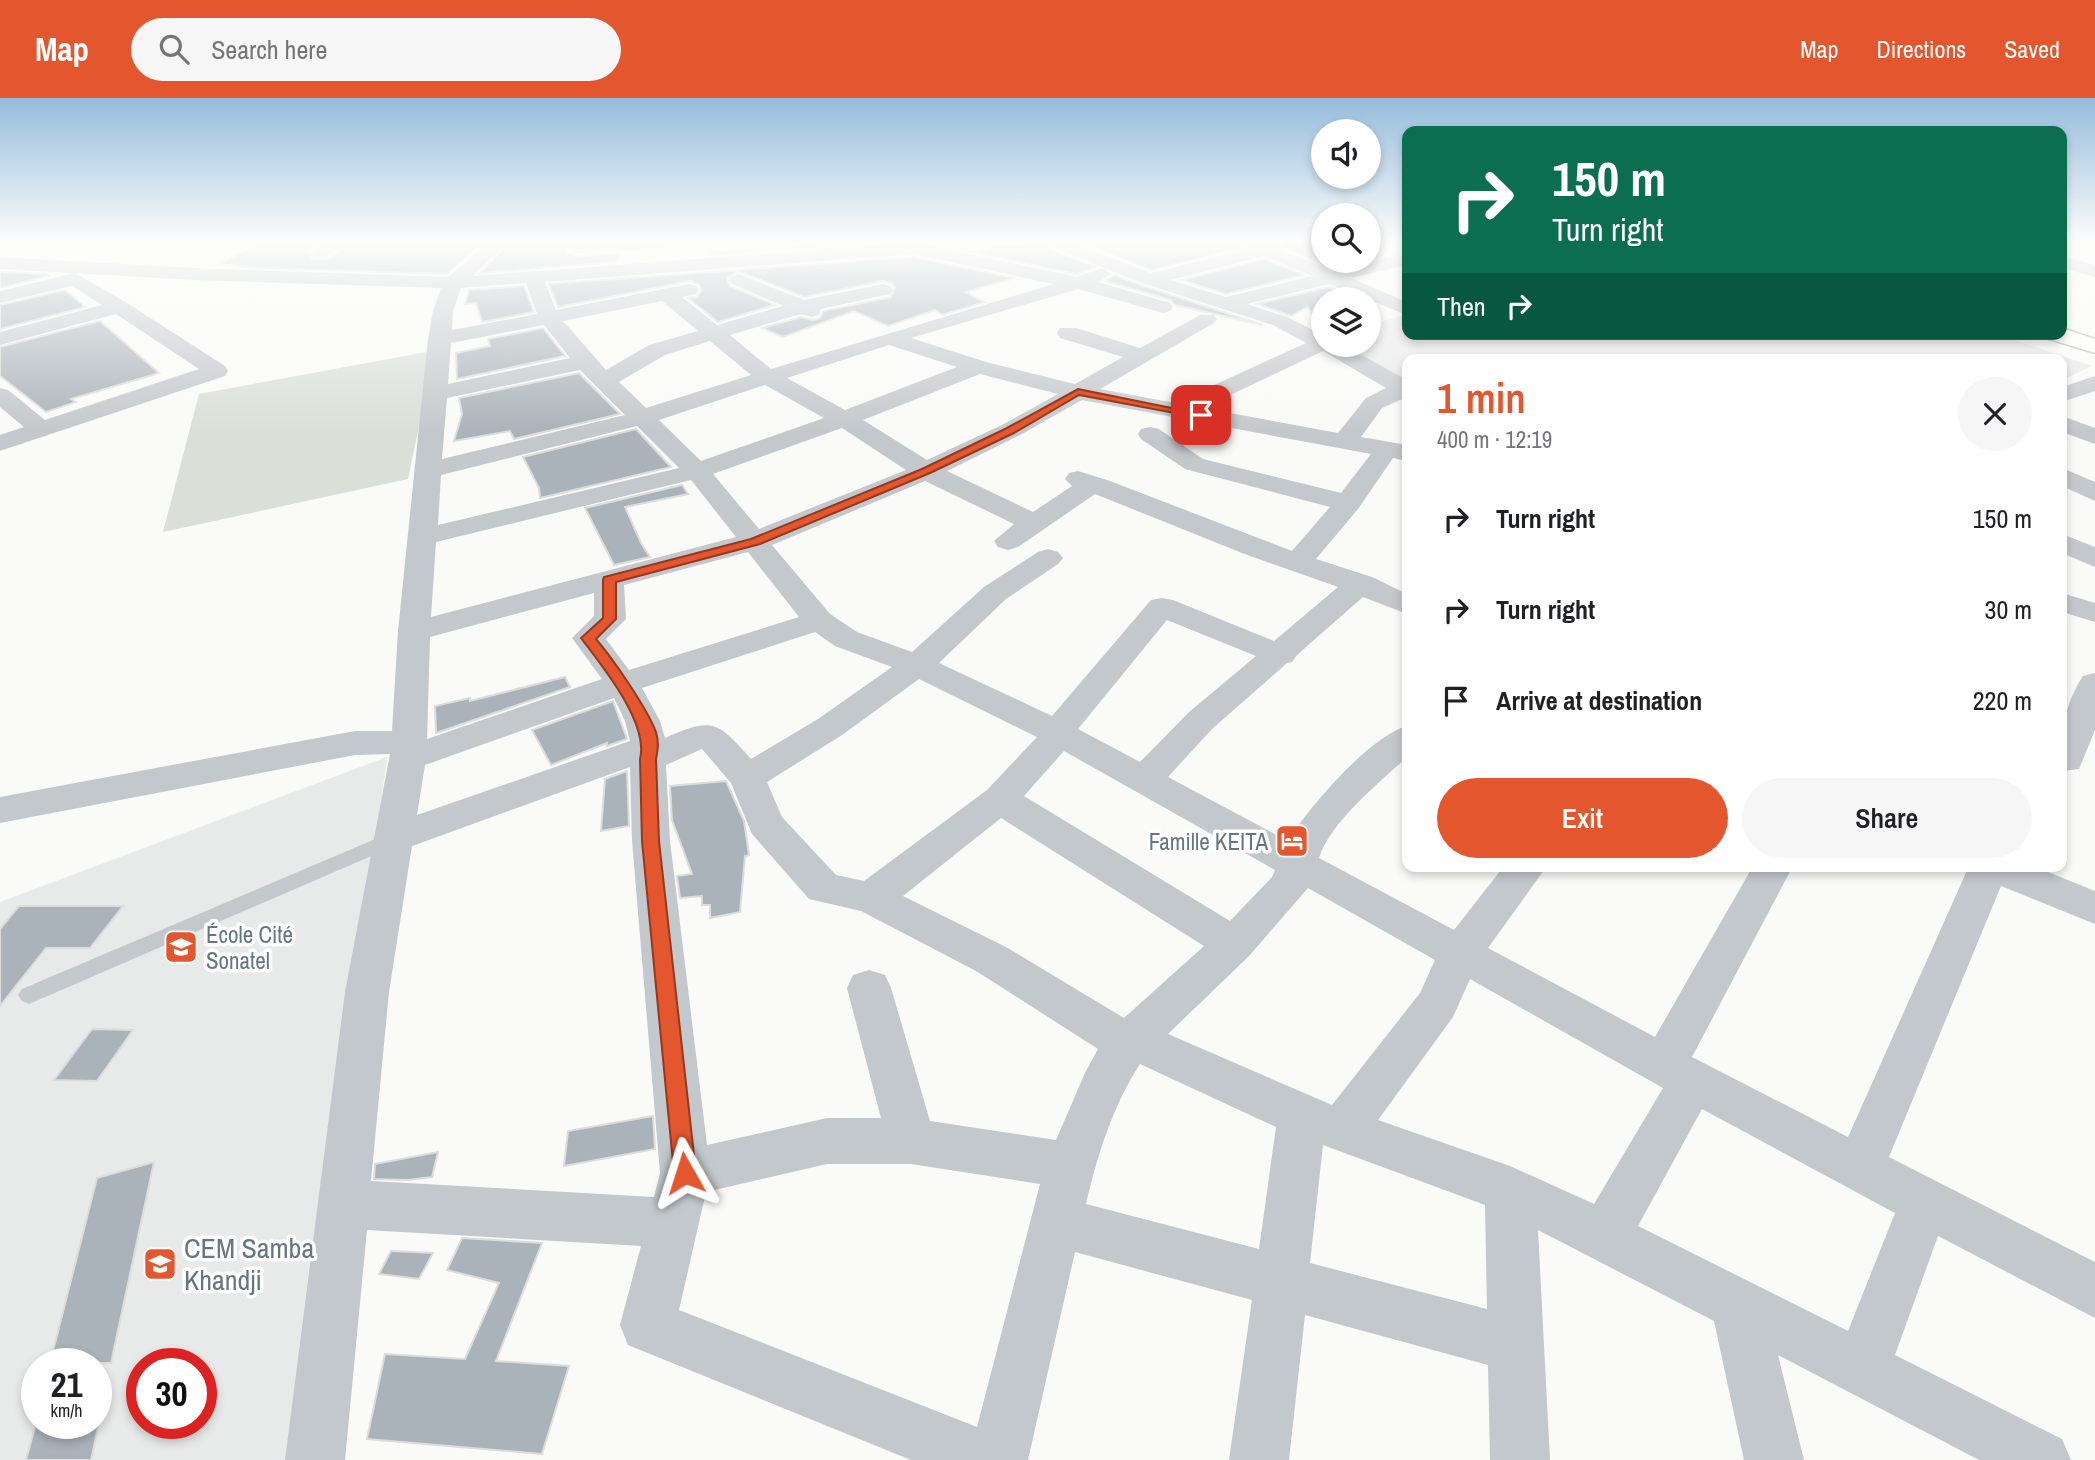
<!DOCTYPE html>
<meta charset="utf-8">
<style>
:root{--surface:#fff;--page:#f6f6f6;--text:#202124;--muted:#757577;--accent:#e4572e}
body{margin:0;font-family:"Archivo Narrow",sans-serif;background:var(--page);color:var(--text);height:100vh;display:flex;flex-direction:column;font-size:26px;white-space:nowrap}
*{box-sizing:border-box;margin:0}
p{font-size:23px;color:var(--muted)}
.icon{flex:none;width:38px;height:38px;fill:none;stroke:currentColor;stroke-width:2;stroke-linecap:round;stroke-linejoin:round}
.map{position:relative;flex:1;overflow:hidden}
.drawer{position:absolute;left:1402px;top:256px;width:665px;height:518px;display:flex;flex-direction:column;background:var(--surface);border-radius:14px;box-shadow:0 4px 10px #0003}
.drawer>*{flex:none}
.top-card{position:absolute;left:1402px;top:28px;width:665px;height:214px;border-radius:14px;box-shadow:0 4px 10px #0003;background:#0b6e4f;color:#fff;overflow:hidden}
.controls{position:absolute;left:1311px;top:21px;display:grid;gap:14px}
.controls a{display:grid;place-items:center;width:70px;height:70px;border-radius:50%;background:var(--surface);box-shadow:0 4px 10px #0003;font-size:35px}
.speed{position:absolute;left:21px;top:1250px;display:flex;gap:14px;font-size:35px;font-weight:700;text-align:center}
.speed>*{display:grid;place-content:center;width:91px;height:91px;border-radius:50%;background:var(--surface);box-shadow:0 4px 10px #0003;line-height:1}
.speed small{font-size:18px;font-weight:400}
.speed .limit{border:10px solid #d22;background:#fff;color:#111}
.pin{position:absolute;display:grid;place-items:center;width:60px;height:60px;color:#fff;margin:-30px;border-radius:14px;box-shadow:0 4px 10px #0006}
.me{position:absolute;width:77px;margin:-38px;rotate:354deg;stroke-linejoin:round;filter:drop-shadow(0 0 5px #0008)}
.turn{display:flex;align-items:center;gap:24px;height:147px;padding:0 35px;font-size:32px}
.turn .icon{width:91px;height:91px;stroke-width:2.5}
.turn b{display:block;font-size:49px;line-height:60px}
.then{display:flex;align-items:center;height:66px;padding:0 35px;background:#0003;gap:14px;font-size:26px}
.round{display:grid;place-items:center;flex:none;width:74px;height:74px;border-radius:37px;background:var(--page)}
.headline{display:flex;align-items:center;justify-content:space-between;height:119px;padding:0 35px}
h1{font-size:42px;font-weight:600;line-height:52px;color:var(--accent)}
.primary-button{display:flex;gap:14px;margin-top:auto;padding:14px 35px}
.primary-button a{flex:1;height:80px;border-radius:42px;background:var(--accent);color:#fff;font-size:28px;font-weight:600;line-height:80px;text-align:center}
.primary-button a+a{background:var(--page);color:var(--text)}
ul{padding:0;list-style:none}
li{display:flex;align-items:center;gap:21px;height:91px;padding:0 35px}
li div{flex:1}
li b{display:block;font-size:26px}
li em{font-style:normal}
header{display:flex;align-items:center;gap:42px;box-sizing:border-box;height:98px;padding:0 35px;background:var(--accent);color:#fff}
header strong{font-size:33px}
nav{display:flex;gap:38px;margin-inline-start:auto;font-size:24px}
.search{width:490px;height:63px;background:var(--page);display:flex;align-items:center;gap:18px;box-sizing:border-box;padding:0 24px;border-radius:38px;color:var(--muted);font-size:26px}
.map>svg:first-child{display:block}
.built{fill:#e8e9e9;fill-rule:evenodd}
.green{fill:#dadfd7}
.building{fill:#aab3b9;stroke:#dcdcda;stroke-width:2}
.lines{fill:none;stroke-linecap:round;stroke-linejoin:round}
.secondary-casing{stroke:#b3babf;stroke-width:3}
.lane{fill:#c3c8cc;fill-rule:evenodd}
.street{fill:#c3c8cc;fill-rule:evenodd}
.secondary{fill:#fff;fill-rule:evenodd}
.route{fill:#e4572e;stroke:#94391e;stroke-width:2}
.labels{text-anchor:middle;dominant-baseline:central;stroke-width:7;stroke-linejoin:round;paint-order:stroke}
.poi-label{font-size:23px;fill:#657683;stroke:#fff;text-anchor:end}
.near-poi-label{font-size:28px;fill:#657683;stroke:#fff;text-anchor:start}
</style>
<header>
<strong>Map</strong>
<div class="search"><svg class="icon" aria-label="search" viewBox="0 0 24 24"><circle cx="10" cy="10" r="6"/><path d="M15 15l6 6"/></svg>Search here</div>
<nav><a>Map</a><a>Directions</a><a>Saved</a></nav>
</header>
<div class="map">
<svg width="2095" height="1362" viewBox="0 0 2095 1362">
<rect width="100%" height="100%" fill="#fafaf8"/>
<g class="built">
<polygon points="1407,216 1407,236 1997,236 2092,268 2062,282 2062,261 1407,261 1407,286 1335,247 1368,247 1369,227"/>
<path d="M387,659L294,1362H0V804ZM37,1265H96V1325H37ZM142,1265H201V1325H142Z"/>
</g>
<polygon class="green" points="427,254 423,309 408,381 163,434 199,296"/>
<g class="building">
<polygon points="261,144 322,144 307,154 312,162 327,161 356,144 484,144 447,176 258,170 219,166"/>
<polygon points="510,144 567,144 566,151 569,155 577,158 620,155 617,164 480,175"/>
<polygon points="800,144 875,145 712,157 711,154 800,148"/>
<polygon points="1028,144 1044,144 1048,150 1096,169 1077,176 948,149 975,154 1008,145 1015,148"/>
<polygon points="1080,144 1234,144 1241,150 1151,172"/>
<polygon points="1282,144 1323,144 1323,163 1364,163 1333,170 1284,150"/>
<polygon points="913,159 1015,180 965,194 985,204 942,217 935,212 888,228 854,213 783,239 762,230 801,219 813,222 820,220 823,213 891,199 895,190 891,185 882,183 804,199 738,173 727,180 730,188 775,207 718,224 688,200 697,199 702,192 698,186 690,183 558,209 549,186"/>
<polygon points="1264,161 1304,177 1226,196 1181,182"/>
<polygon points="0,174 47,176 49,178 0,190"/>
<polygon points="1114,177 1141,187 1263,227 1175,207 1171,202 1105,183"/>
<polygon points="524,188 534,214 482,224 476,205 465,206 469,192"/>
<polygon points="1329,189 1360,201 1323,201 1323,216 1312,216 1308,209 1291,218 1257,206"/>
<polygon points="65,192 85,209 0,231 0,207"/>
<polygon points="100,223 159,275 71,301 76,304 46,314 0,278 0,249"/>
<polygon points="543,230 565,258 457,281 456,255 490,248 488,241"/>
<polygon points="579,275 620,316 514,341 510,333 454,343 462,316 459,300"/>
<polygon points="636,331 671,369 540,400 539,390 523,359"/>
<polygon points="682,387 688,396 625,409 641,445 650,459 614,467 585,410"/>
<polygon points="565,579 570,589 436,635 435,608 470,600 470,603"/>
<polygon points="613,603 627,641 607,648 607,645 551,667 532,632"/>
<polygon points="627,673 629,728 601,733 605,681"/>
<polygon points="726,683 744,723 749,757 745,758 740,814 710,820 710,807 702,807 702,798 680,800 677,778 692,776 672,722 670,688"/>
<polygon points="19,808 123,808 90,850 46,850 0,908 0,831"/>
<polygon points="92,931 133,932 97,983 54,982"/>
<polygon points="653,1018 655,1051 564,1068 568,1033"/>
<polygon points="438,1054 432,1079 408,1082 374,1081 375,1066"/>
<polygon points="154,1064 111,1265 50,1265 97,1080"/>
<polygon points="462,1140 542,1145 496,1263 569,1268 542,1356 367,1341 385,1256 465,1261 499,1185 447,1172"/>
<polygon points="391,1153 433,1155 419,1181 379,1176"/>
<polygon points="36,1325 99,1325 91,1362 26,1362"/>
</g>
<g class="lines">
<defs>
<polygon id="secondary" points="2062,230 2095,241 2095,255 2049,241 2046,236 2062,236"/>
</defs>
<use href="#secondary" class="secondary-casing"/>
<polygon class="lane" points="392,734 399,736 401,741 399,746 36,903 29,906 22,903 18,897 22,891"/>
<g class="street">
<polygon points="328,144 353,144 326,159 312,159 310,155"/>
<path d="M488,144H508L473,178L881,147L880,144H913L1077,179L1102,170L1112,176L1098,184L1170,205L1173,209L1170,213L1163,215L1078,191L911,240L986,264L1075,286L1123,259L1060,240L1057,235L1060,230H1076L1140,250L1200,217H1214L1217,221L1214,225L1100,291L1175,305L1306,245L1273,227L1142,185L1049,148L1046,144H1072L1151,175L1247,151L1237,144L1280,146L1282,152L1333,173L1407,155V167L1351,180L1407,204V217L1329,186L1247,206L1287,219L1323,237V247H1343L1407,282V299L1382,310L1361,339L1407,347V363L1393,360L1358,411L1316,461L1372,479L1407,496V516L1363,499L1297,557L1292,564L1287,565L1212,631L1168,679L1288,743C1308,710 1370,638 1407,628V659C1379,685 1331,723 1319,760L1454,832L1504,768H1547L1488,850L1655,939L1753,768H1793L1692,959L1848,1039L1969,768H2033L2095,793V826L2001,788L1889,1059L2095,1164V1220L1938,1138L1895,1257L2062,1341L2071,1362H1979L1778,1257L1804,1362H1744L1714,1223L1538,1132L1550,1362H1490L1488,1267L1305,1217L1289,1362H1229L1252,1202L1075,1154L1028,1362H911L628,1247L620,1227L641,1148L367,1132L345,1362H285L345,894L390,656L355,657L0,725V699L355,633H392L398,533L428,241L433,213L441,190L194,182L0,171V159L194,170L448,179ZM913,156L1054,186L771,271L730,237L801,216L812,219L819,217L821,211L890,196L893,192L890,188L883,186L804,202L739,176L732,178L729,182L732,186L783,208L717,227L682,199L696,196L699,192L696,188L689,186L556,212L545,184ZM1264,158L1312,178L1226,199L1171,182ZM526,185L537,216L452,232L453,213L461,190ZM662,203L698,233L649,247L606,272L563,223ZM544,227L570,260L448,286L451,245ZM710,243L751,277L646,310L619,284L665,257ZM889,247L957,269L845,312L787,280ZM1323,253L1386,290L1366,300L1338,335L1203,310ZM580,272L625,317L442,361L447,300ZM980,276L1058,296L1002,327L927,362L863,322ZM765,287L824,320L701,363L659,322ZM1082,302L1371,356L1341,395L1203,361L1159,331L1150,329L1141,331L1138,336L1141,341L1185,371L1330,409L1292,453L1110,383L1078,373L1069,375L1065,381L1072,388L1033,414L947,373L1020,337ZM637,328L679,370L438,427L441,377ZM842,330L906,372L759,431L713,376ZM691,382L736,439L431,519L436,444ZM925,383L1014,426L994,443L998,449L1008,452L1018,449L1095,396L1242,455L1338,489L1274,543L1173,502L1162,500L1151,502L1052,618L939,565L1006,501L1058,466L1063,460L1058,454L1048,451L1038,454L984,489L912,554L857,534L830,516L772,447ZM748,454L799,519L629,572L606,541L626,521L624,487ZM594,495V518L572,540L602,581L427,641L430,539ZM1167,522L1256,558L1188,615L1140,664L1078,631ZM815,534L835,548L892,569L818,621L751,661C717,623 713,619 665,640L660,623L642,590ZM919,581L1037,639L987,692L864,783L836,777L782,719L767,684L842,637ZM614,600L625,623L630,643L417,717L425,667ZM702,651L731,685L752,736L809,801L861,813L976,873L1098,951L1085,975L1056,1042L930,1023L891,890L885,877L869,872L853,877L847,890L881,1020H827L707,1047L670,743L666,667ZM1064,653L1275,772L1272,779L1230,823L1024,698ZM630,669L632,743L660,1075L654,1099L371,1083L389,894L412,748ZM1001,720L1204,848L1124,920L1006,849L903,798ZM1308,790L1435,862L1420,895L1332,1007L1168,936L1249,858ZM1470,881L1663,990L1594,1106L1510,1068L1378,1022L1453,919ZM1140,966L1276,1029L1259,1151L1086,1106C1097,1058 1113,1007 1140,966ZM1702,1011L1895,1115L1848,1233L1638,1128ZM1323,1047L1485,1107L1487,1211L1310,1165ZM827,1066H911L1040,1086L977,1329L679,1212L706,1094Z"/>
<polygon points="570,144 674,144 674,145 665,150 577,155 571,153 568,149"/>
<polygon points="2062,158 2095,167 2095,179 2062,170"/>
<polygon points="75,175 127,205 225,268 228,273 225,278 0,353 0,337 24,329 0,309 0,290 8,292 45,322 199,271 116,216 0,247 0,234 102,207 72,188 0,205 0,193"/>
<polygon points="2095,278 2095,293 2062,304 2062,289"/>
<polygon points="2062,318 2095,330 2095,346 2062,334"/>
<polygon points="2062,370 2095,384 2095,403 2062,388"/>
<polygon points="2062,436 2095,449 2095,469 2062,455"/>
<polygon points="2062,495 2095,505 2095,524 2062,514"/>
<path d="M2095,575V632L2079,671L2062,673C2062,636 2062,610 2083,578Z"/>
</g>
<use href="#secondary" class="secondary"/>
</g>
<linearGradient id="sky" x2="0" y2="1"><stop stop-color="#96bcdc"/><stop offset="0.43" stop-color="#fdfdfc"/><stop offset="1" stop-color="#fdfdfc" stop-opacity="0"/></linearGradient>
<rect width="2095" height="335" fill="url(#sky)"/>
<path class="route" d="M1078,291L1206,317L1201,320L1079,297L1014,335L930,375L760,446L616,484V521L596,541C613,561 647,610 656,634C659,644 658,651 656,661L659,743L696,1075L693,1082L685,1085L678,1082L674,1075L642,743L640,661C649,625 603,569 581,540L603,520V482L604,479L751,441L922,371L1007,330Z"/>
<defs>
<symbol id="hotel-square" viewBox="-11 -11 22 22"><rect x="-9" y="-9" width="18" height="18" rx="4" fill="#e4572e" stroke="#fff"/><path d="M-6-4.5h1.5V1H6V5H4.5V3h-9V5H-6ZM-4 0a1.8 1.8 0 1 1 3.6 0ZM.5 0V-2.5h3Q6-2.5 6 0Z" fill="#fff"/></symbol>
<symbol id="school-square" viewBox="-11 -11 22 22"><rect x="-9" y="-9" width="18" height="18" rx="4" fill="#e4572e" stroke="#fff"/><path d="M0-5L7-2L0 1L-7-2ZM-4 1L0 2.5L4 1V4Q0 6-4 4Z" fill="#fff"/></symbol>
</defs>
<g fill-rule="evenodd">
<use href="#hotel-square" x="1273" y="724" width="38" height="38"/>
<use href="#school-square" x="162" y="830" width="38" height="38"/>
<use href="#school-square" x="141" y="1147" width="38" height="38"/>
</g>
<g class="labels">
<g class="poi-label">
<text x="1268" y="743">Famille KEITA</text>
<text x="206" y="836" text-anchor="start">École Cité<tspan x="206" dy="26">Sonatel</tspan></text>
</g>
<g class="near-poi-label">
<text x="184" y="1150">CEM Samba<tspan x="184" dy="32">Khandji</tspan></text>
</g>
</g>
</svg>
<div class="controls">
<a><svg class="icon" aria-label="sound" viewBox="0 0 24 24"><path d="M4 9h4l5-4v14l-5-4H4zM17 9q2 3 0 6"/></svg></a>
<a><svg class="icon" aria-label="search" viewBox="0 0 24 24"><circle cx="10" cy="10" r="6"/><path d="M15 15l6 6"/></svg></a>
<a><svg class="icon" aria-label="layers" viewBox="0 0 24 24"><path d="M12 4l9 5-9 5-9-5zM3 14l9 5 9-5"/></svg></a>
</div>
<div class="speed"><div>21<small>km/h</small></div><div class="limit">30</div></div>
<div class="pin" style="left:1201px;top:317px;background:#d93025"><svg class="icon" aria-label="arrive" viewBox="0 0 24 24"><path d="M6 21V4h12l-3 4 3 4H6"/></svg></div>
<svg class="me" style="left:685px;top:1075px" viewBox="-20 -20 40 40"><path d="M0-17L14 15 0 8-14 15z" fill="#e4572e" stroke="#fff" stroke-width="4"/></svg>
<div class="top-card">
<div class="turn"><svg class="icon" aria-label="right" viewBox="0 0 24 24"><path d="M7 20v-9h11M14 6l5 5-5 5"/></svg><div><b>150 m</b>Turn right</div></div>
<div class="then">Then<svg class="icon" aria-label="right" viewBox="0 0 24 24"><path d="M7 20v-9h11M14 6l5 5-5 5"/></svg></div>
</div>
<section class="drawer">
<div class="headline"><div><h1>1 min</h1><p>400 m · 12:19</p></div><a class="round"><svg class="icon" aria-label="close" viewBox="0 0 24 24"><path d="M6 6l12 12M18 6L6 18"/></svg></a></div>
<ul>
<li><svg class="icon" aria-label="right" viewBox="0 0 24 24"><path d="M7 20v-9h11M14 6l5 5-5 5"/></svg><div><b>Turn right</b></div><em>150 m</em></li>
<li><svg class="icon" aria-label="right" viewBox="0 0 24 24"><path d="M7 20v-9h11M14 6l5 5-5 5"/></svg><div><b>Turn right</b></div><em>30 m</em></li>
<li><svg class="icon" aria-label="arrive" viewBox="0 0 24 24"><path d="M6 21V4h12l-3 4 3 4H6"/></svg><div><b>Arrive at destination</b></div><em>220 m</em></li>
</ul>
<div class="primary-button"><a>Exit</a><a>Share</a></div>
</section>
</div>
